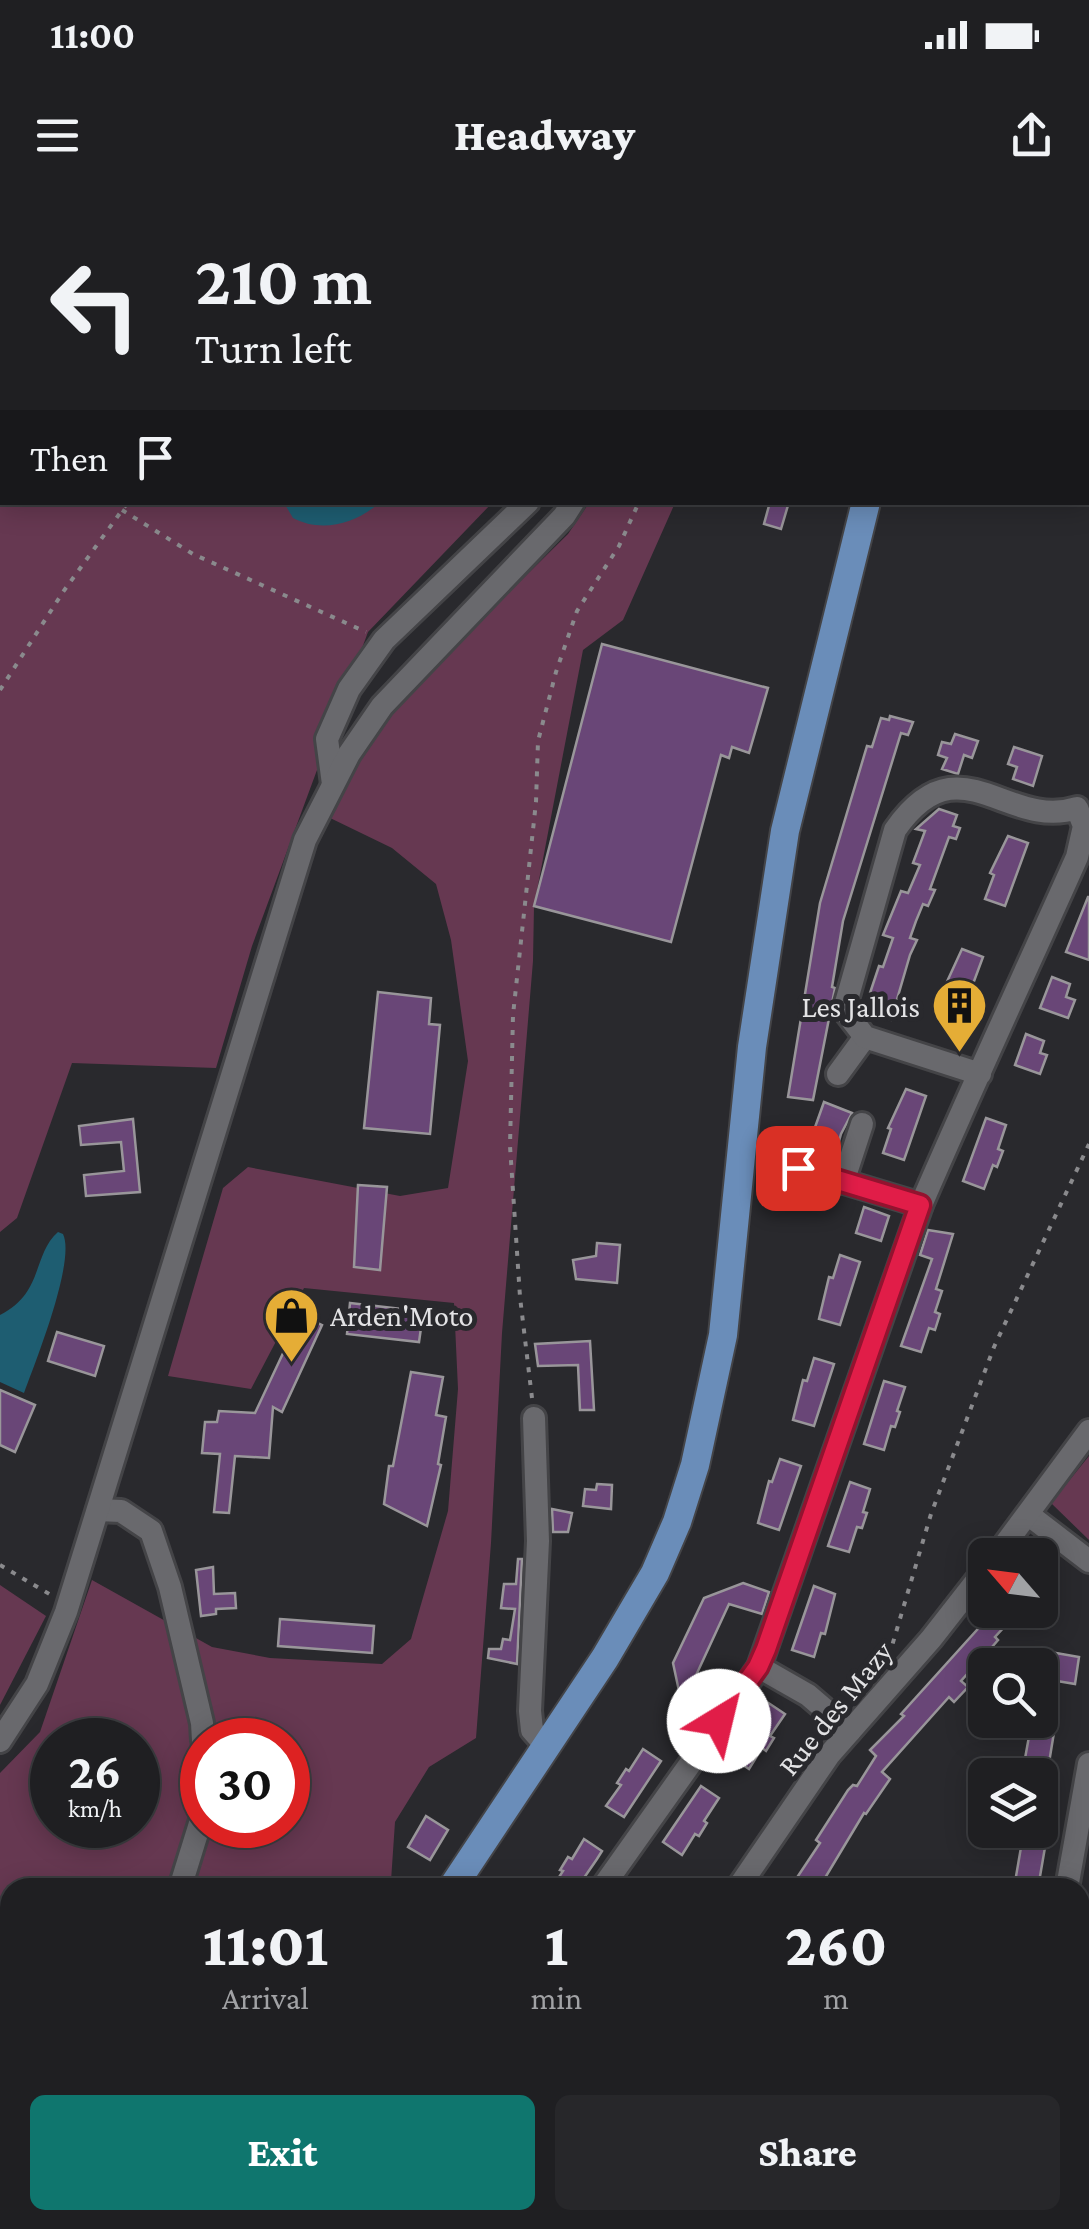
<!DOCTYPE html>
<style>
:root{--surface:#1f1f22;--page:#27272a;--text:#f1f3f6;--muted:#a1a2a5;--line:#3c3d40;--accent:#0f766e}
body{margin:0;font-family:"Crimson Pro",serif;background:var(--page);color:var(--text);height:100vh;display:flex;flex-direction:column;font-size:38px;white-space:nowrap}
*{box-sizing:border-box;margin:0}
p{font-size:32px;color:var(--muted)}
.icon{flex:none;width:55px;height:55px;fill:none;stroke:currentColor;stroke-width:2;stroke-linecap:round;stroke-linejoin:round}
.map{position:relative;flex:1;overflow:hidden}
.side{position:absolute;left:0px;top:1678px;width:1090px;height:352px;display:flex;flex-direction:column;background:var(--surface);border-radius:30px 30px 0 0;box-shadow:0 5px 25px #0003,0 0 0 2px var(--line)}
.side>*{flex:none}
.guide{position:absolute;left:0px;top:0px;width:1090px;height:305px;box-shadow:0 5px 25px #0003,0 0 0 2px var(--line);background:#1f1f22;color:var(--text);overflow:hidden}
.needle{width:65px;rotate:298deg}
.buttons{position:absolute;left:968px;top:1338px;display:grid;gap:20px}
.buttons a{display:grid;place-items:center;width:90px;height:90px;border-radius:15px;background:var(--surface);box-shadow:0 5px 25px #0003,0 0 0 2px var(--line);font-size:50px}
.speed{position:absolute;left:30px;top:1518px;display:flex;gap:20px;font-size:50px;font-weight:700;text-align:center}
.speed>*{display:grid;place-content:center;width:130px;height:130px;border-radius:50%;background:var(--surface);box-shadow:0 5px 25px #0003,0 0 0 2px var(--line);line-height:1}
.speed small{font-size:25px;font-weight:400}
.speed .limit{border:15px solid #d22;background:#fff;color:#111}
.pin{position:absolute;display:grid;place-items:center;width:85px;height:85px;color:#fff;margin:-42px;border-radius:20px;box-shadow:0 5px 15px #0006}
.me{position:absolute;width:110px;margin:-55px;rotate:36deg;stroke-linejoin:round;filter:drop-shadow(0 0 8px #0008)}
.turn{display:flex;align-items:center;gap:35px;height:210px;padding:0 30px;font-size:45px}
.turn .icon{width:130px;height:130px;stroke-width:2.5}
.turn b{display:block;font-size:70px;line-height:85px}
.then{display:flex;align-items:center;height:95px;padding:0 30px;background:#0003;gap:20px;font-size:38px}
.eta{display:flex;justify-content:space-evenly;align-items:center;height:170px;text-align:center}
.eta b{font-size:60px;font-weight:800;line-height:70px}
.primary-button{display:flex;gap:20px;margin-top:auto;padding:20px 30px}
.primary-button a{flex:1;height:115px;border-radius:15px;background:var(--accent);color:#fff;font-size:40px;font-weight:800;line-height:115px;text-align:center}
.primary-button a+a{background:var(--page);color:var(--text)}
.status{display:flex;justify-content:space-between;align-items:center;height:70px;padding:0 50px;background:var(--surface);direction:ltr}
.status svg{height:28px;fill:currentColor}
header{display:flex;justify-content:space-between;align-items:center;height:130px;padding:0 30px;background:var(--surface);font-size:45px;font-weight:800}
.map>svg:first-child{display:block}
.green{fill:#663851;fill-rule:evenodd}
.water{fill:#1e5d71}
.building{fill:#694677;stroke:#99969a;stroke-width:2.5}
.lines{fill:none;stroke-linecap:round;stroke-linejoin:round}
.minor-casing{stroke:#444447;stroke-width:28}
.major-casing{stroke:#444447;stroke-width:32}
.path{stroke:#8a8a8d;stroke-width:4;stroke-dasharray:5 8;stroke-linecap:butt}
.minor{stroke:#69696d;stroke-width:22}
.major{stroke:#6a8db9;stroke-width:28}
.route-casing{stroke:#92132f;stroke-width:25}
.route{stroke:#e11d48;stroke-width:18}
.labels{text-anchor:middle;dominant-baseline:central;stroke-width:10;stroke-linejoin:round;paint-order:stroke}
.poi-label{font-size:30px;fill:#e3e3e5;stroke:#29292d;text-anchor:end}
.street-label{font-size:30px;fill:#e3e3e5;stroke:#29292d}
</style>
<div class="status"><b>11:00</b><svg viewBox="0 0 49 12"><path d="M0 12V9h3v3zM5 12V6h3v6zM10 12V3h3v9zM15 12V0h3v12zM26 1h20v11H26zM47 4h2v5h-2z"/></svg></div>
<header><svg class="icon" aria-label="menu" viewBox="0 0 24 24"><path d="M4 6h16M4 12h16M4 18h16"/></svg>Headway<svg class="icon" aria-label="share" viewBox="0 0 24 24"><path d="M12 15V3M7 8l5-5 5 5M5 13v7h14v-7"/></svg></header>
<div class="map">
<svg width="1089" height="2029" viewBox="0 0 1089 2029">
<rect width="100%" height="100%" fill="#29292d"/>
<g class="green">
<polygon points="0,0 653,0 2,2 2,302 492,303 368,432 252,746 216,868 72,863 17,1018 0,1032"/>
<path d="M589,303H675L623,420L583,450L534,706L533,761L502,1133L491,1343L476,1538L429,1567L395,1622L391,1681L388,1687L10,1688V1991L0,1993V1573L40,1532L92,1380L212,1447L270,1458L382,1464L411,1439L448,1311L458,1189L454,1103L304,1088L251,1189L168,1176L223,988L248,967L400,996L448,988L468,861L451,740L436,684L392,648L326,616L357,560L392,508L568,334ZM52,1540H138V1625H52ZM202,1540H288V1625H202Z"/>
<polygon points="1089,1256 1089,1340 1051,1303"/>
<polygon points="0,1385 46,1416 0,1505"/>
<polygon points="1089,1893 1089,1989 1080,2009 1080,1900"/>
<polygon points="956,2020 1075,2020 1071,2029 948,2029"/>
</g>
<g class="water">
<path d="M284,303V302L379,303C356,324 321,333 293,318Z"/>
<path d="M58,1032L63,1034C76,1061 35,1163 24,1193L0,1182V1115C44,1093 32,1055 58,1032Z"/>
</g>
<g class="building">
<polygon points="770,302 789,302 781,329 764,324"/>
<polygon points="602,444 768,488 749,553 732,547 729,558 721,555 671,742 534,706"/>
<polygon points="890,516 913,522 908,535 901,533 843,721 832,787 835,788 813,900 788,897 820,703 867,546 872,547 881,518 889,520"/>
<polygon points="955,534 978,541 972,558 964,555 958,574 942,569 947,558 938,555 942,542 951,544"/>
<polygon points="1014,547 1042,556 1033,586 1013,579 1017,567 1008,564"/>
<polygon points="939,609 957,615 953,626 960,628 956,639 949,637 930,689 935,690 928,706 923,704 916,721 910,738 917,740 910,755 891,820 864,811 879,766 883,767 893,738 883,735 901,691 908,693 920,665 913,663 925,631 916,629"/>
<polygon points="1008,636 1028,643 1005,706 985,699 994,675 990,673"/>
<polygon points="1088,697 1089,697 1089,760 1066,752"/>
<polygon points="962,749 983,757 960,819 939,811 948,787 945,786"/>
<polygon points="1052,777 1070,784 1066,797 1075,800 1068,818 1040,808"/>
<polygon points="378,792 431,798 429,824 440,825 430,934 364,928"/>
<polygon points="1026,834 1044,841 1040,853 1047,855 1040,874 1015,865"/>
<polygon points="906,889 926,896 904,960 883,953 891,929 888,928"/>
<polygon points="824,902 852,913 841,934 833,963 812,956 814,949 808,947"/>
<polygon points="986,918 1006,925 998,949 1003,951 997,967 993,965 984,989 963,981"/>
<polygon points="133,919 140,992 86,996 84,975 124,971 121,942 81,945 79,926"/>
<polygon points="358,985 387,987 380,1070 354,1067"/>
<polygon points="864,1007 889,1016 881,1041 856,1033"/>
<polygon points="928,1030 953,1034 936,1089 942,1091 935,1112 940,1114 935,1130 929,1128 921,1152 901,1146 932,1059 920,1055"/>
<polygon points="597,1043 620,1045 617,1083 576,1079 573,1060 596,1056"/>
<polygon points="840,1055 860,1062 840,1125 819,1119 829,1077 833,1078"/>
<polygon points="350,1103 429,1112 428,1128 421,1128 419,1142 347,1134"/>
<polygon points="301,1115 322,1125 282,1212 273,1207 269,1258 235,1256 229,1313 214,1312 220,1254 202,1253 205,1222 217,1222 219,1211 255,1213"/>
<polygon points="57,1132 104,1146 95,1176 48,1161"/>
<polygon points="590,1141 594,1210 580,1210 578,1165 538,1166 535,1144"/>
<polygon points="814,1158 834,1164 814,1226 793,1220 803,1180 807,1181"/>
<polygon points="411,1172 443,1177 436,1215 446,1217 438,1264 441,1265 427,1326 384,1304 389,1266 393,1266"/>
<polygon points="884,1181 905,1187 897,1211 900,1212 895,1227 891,1226 884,1250 864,1244"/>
<polygon points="0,1190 35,1205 15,1252 0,1245"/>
<polygon points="780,1259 801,1266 779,1330 758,1323 769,1281 772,1282"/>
<polygon points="850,1282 870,1289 863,1312 867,1313 862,1328 857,1327 849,1352 828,1346"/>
<polygon points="597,1284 612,1285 611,1309 583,1306 585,1289 596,1290"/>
<polygon points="552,1309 572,1313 568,1332 553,1332"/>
<polygon points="518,1359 522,1359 517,1464 488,1458 489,1449 501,1449 503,1439 510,1440 515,1409 501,1408 504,1384 516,1384"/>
<polygon points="213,1367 214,1394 235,1393 236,1408 216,1409 216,1414 201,1416 196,1370"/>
<polygon points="743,1383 769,1392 762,1414 729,1404 692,1484 717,1500 704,1518 682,1505 673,1463 704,1398"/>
<polygon points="814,1386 835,1394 825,1434 821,1433 814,1457 792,1450"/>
<polygon points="995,1410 1020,1410 995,1437 998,1440 992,1447 1000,1454 991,1465 985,1467 979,1461 961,1481 968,1487 954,1502 949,1497 882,1572 890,1579 866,1614 864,1613 819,1688 790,1688 820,1643 816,1640 848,1590 853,1585 857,1586 876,1556 870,1550 904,1516 901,1514"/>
<polygon points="280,1419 374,1426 372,1453 278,1446"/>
<polygon points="1056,1453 1079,1457 1075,1484 1051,1480"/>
<polygon points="767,1502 785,1514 770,1536 774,1538 766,1551 762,1548 749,1569 731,1557"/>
<polygon points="1040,1506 1058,1508 1047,1575 1022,1575 1032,1520 1040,1520"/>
<polygon points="643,1549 661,1561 624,1617 606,1606 621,1585 617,1583 626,1569 629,1571"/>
<polygon points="701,1586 719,1598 704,1621 707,1623 699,1636 695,1634 682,1655 663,1642"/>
<polygon points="426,1616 448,1630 430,1660 408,1647"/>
<polygon points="1024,1630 1048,1630 1038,1688 1014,1688"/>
<polygon points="584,1639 602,1651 597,1659 577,1688 552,1688 563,1671 560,1670 568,1657 572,1659"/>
</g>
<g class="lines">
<defs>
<g id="minor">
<polyline points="670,2 671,0"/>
<polyline points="333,584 327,539 349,489 384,440 528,302"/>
<polyline points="838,874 865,837"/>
<polyline points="798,968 921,1005"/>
<polyline points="843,982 862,924"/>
<polyline points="534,1218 538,1341 530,1511 532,1530 547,1547"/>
<polyline points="98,1310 121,1311 151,1331 170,1387 202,1523 203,1540"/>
<polyline points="1029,1315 1089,1361"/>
<polyline points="997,1355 1089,1231"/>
<polyline points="759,1467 808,1495 850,1531"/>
<polyline points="0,1541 37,1484 66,1412 305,640 349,554 382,506 564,316 573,302"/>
<polyline points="180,1688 202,1617"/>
<path d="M602,1688L759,1467L921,1005C971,889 1025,773 1077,657L1084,626L1077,608C1006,631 959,538 895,630L844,810L865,837L980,874"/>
<polyline points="738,1688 829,1555 931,1439 985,1370"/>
<polyline points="1067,1688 1089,1564"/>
<polyline points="0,1944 10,1927"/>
<polyline points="616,2020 629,2029"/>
<polyline points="503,2029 511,2020"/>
<polyline points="817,2029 823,2020"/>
</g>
<g id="major">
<polyline points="945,2 946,0"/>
<polyline points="452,1688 605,1458 655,1373 677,1322 695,1265 723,1135 752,847 785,631 866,302"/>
<polyline points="262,2029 267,2020"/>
</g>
</defs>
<use href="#minor" class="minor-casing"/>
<use href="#major" class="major-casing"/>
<g class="path">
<polyline points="347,2 349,0"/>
<polyline points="122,310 193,354 366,432"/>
<polyline points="0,490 63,392 128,302"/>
<polyline points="532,1198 520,1097 510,946 513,815 536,602 538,541 556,472 577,411 619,346 639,302"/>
<polyline points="0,1365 51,1395"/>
<polyline points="889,1456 931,1314 994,1147 1089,944"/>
</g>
<use href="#minor" class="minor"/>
<use href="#major" class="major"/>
</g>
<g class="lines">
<defs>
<polyline id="route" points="719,1521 758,1467 766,1449 920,1005 798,968"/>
</defs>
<use href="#route" class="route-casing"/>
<use href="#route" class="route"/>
</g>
<defs>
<symbol id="building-pin" viewBox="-11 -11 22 30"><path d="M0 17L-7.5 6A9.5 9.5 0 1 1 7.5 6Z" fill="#e5ad36" stroke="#29292d"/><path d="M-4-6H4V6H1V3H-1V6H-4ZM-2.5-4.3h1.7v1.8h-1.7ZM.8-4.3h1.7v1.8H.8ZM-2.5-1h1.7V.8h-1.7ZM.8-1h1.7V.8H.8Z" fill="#111"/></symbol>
<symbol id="shop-pin" viewBox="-11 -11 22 30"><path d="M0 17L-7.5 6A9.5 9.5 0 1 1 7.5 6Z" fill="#e5ad36" stroke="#29292d"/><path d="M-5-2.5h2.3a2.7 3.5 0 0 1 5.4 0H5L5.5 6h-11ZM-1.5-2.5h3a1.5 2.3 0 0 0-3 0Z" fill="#111"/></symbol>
</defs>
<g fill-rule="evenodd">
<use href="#building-pin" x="928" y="774" width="63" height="86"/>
<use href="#shop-pin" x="260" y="1084" width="63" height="86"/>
</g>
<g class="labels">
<g class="poi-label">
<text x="920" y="806">Les Jallois</text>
<text x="330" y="1115" text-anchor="start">Arden'Moto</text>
</g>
<g class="street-label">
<text transform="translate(835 1508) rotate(-51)">Rue des Mazy</text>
</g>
</g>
</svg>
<div class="buttons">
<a><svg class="needle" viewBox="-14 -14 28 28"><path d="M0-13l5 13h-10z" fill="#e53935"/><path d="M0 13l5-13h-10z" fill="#a1a2a5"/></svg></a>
<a><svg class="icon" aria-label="search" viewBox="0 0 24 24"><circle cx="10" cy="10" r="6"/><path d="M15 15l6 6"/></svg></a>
<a><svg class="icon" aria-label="layers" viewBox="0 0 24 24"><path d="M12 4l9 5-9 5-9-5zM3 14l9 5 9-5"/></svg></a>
</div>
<div class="speed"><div>26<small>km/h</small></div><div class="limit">30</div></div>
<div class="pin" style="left:798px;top:968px;background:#d93025"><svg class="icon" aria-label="arrive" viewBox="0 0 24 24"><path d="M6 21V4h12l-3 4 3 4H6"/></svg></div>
<svg class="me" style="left:719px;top:1521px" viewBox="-20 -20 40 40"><circle r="19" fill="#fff"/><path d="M0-13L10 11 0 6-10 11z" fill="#e11d48"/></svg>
<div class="guide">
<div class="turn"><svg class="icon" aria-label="left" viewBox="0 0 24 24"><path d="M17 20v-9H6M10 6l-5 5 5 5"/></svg><div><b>210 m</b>Turn left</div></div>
<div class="then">Then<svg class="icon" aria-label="arrive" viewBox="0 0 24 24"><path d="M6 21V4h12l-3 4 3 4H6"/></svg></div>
</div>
<section class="side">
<div class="eta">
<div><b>11:01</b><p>Arrival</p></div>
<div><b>1</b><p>min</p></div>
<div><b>260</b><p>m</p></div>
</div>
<div class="primary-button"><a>Exit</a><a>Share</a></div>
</section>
</div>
